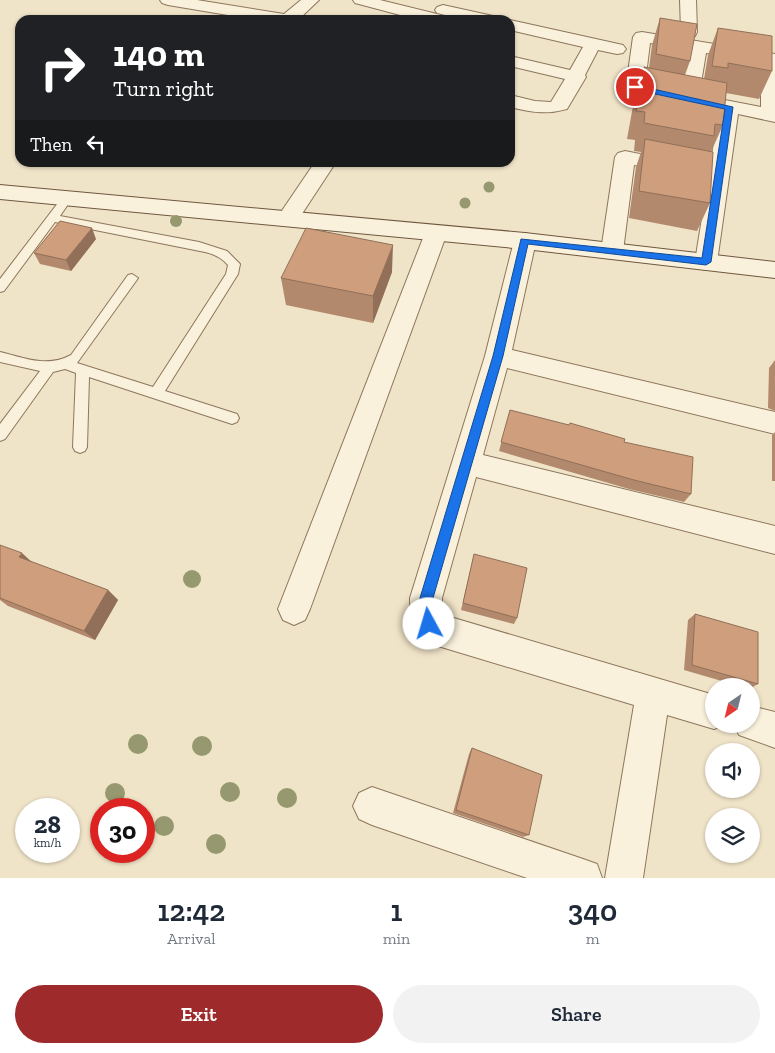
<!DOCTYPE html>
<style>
:root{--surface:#fff;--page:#f2f2f3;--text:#1f2937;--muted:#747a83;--accent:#9e2a2b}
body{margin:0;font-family:"Zilla Slab",serif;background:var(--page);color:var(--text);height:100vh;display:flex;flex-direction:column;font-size:19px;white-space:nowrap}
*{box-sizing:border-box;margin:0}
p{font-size:16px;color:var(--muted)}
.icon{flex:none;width:28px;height:28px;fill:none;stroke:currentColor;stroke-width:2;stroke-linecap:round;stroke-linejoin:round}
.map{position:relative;height:878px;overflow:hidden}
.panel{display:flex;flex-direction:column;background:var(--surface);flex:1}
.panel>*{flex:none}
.banner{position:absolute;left:15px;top:15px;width:500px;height:152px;border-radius:15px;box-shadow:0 1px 4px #0004;background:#202124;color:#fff;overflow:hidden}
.needle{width:32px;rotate:215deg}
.controls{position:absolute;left:705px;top:678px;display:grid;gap:10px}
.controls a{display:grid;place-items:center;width:55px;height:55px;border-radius:50%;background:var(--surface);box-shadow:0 1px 4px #0004;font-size:25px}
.speed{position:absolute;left:15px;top:798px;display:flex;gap:10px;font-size:25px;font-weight:700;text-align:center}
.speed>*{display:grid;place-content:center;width:65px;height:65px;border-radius:50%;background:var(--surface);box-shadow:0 1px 4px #0004;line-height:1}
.speed small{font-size:12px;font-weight:400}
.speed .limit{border:8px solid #d22;background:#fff;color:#111}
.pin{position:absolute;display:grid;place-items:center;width:42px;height:42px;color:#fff;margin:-21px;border:2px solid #fff;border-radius:50%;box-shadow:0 1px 5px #0007}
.me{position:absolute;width:55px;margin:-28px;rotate:354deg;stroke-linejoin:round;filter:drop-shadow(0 0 4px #0008)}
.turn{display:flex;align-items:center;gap:18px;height:105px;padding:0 15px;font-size:22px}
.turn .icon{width:65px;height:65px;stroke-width:2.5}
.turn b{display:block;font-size:35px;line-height:42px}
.then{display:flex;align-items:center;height:48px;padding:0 15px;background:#0003;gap:10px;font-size:19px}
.eta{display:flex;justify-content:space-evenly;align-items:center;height:85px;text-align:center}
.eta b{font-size:30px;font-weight:600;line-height:35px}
.cta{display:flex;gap:10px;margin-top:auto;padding:10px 15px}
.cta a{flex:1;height:58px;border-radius:30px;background:var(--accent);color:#fff;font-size:20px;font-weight:600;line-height:58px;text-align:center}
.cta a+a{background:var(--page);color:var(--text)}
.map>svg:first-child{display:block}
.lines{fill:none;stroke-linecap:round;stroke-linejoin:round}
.lane-casing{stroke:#8d765c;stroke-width:2}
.street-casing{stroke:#8d765c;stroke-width:2}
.secondary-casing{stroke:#6f573f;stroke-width:2}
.lane{fill:#faf1dc;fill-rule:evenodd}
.street{fill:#faf1dc;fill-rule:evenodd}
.secondary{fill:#faf1dc;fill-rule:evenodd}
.tree{fill:#96986f}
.wall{fill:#b2896c}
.shaded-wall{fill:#916f58}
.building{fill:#cf9f7d;stroke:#916f58}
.route{fill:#1a73e8;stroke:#114b97}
</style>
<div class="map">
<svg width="775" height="878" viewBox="0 0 775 878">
<rect width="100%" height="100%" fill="#f0e4c8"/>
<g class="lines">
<defs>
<path id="lane" d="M68,194L73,197L60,216L199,242L227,251L240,264L238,274L165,391L237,414L239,418L237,422L232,424L89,377L87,447L85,451L80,453L75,451L73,447L76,373L65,369L53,372L5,439L0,441V424L40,371L0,362V352C25,358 47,368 71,355L128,275L132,274L138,278L136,281L77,363L153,387L226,274L228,265C222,258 214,254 205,252L55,222L4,291L0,292V279L64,195Z"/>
<g id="street">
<polygon points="160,0 197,0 284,14 301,0 319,0 298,20 258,20 168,5 162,3"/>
<polygon points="353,0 380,0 441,15 443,19 419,20 355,3"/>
<polygon points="680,0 696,0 697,32 695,36 683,36 681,32"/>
<polygon points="443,5 493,16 495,20 465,20 437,13 435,10 437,7"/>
<path d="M510,20L623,45L626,49L623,53L617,54L598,50L585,75L586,77L567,109C546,115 530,112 510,107V95L535,101L551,102L565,79L510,66V56L570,70L583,47L510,30Z"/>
<path d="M642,32L775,54V122L738,114L717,262L714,268L706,270L698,268L695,262L708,180L634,165L623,251L620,257L612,259L604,257L601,251L615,157L618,153L625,151L710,168L719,110L693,105C688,106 645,95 635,93L629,91L626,87L633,37L636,33ZM650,43L689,50L681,91L645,83ZM706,53L761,62V107L699,95Z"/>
<polygon points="315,162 336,162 296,223 288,225 280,223 277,218"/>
<polygon points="436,226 444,228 447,233 310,609 305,620 294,625 283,620 278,609 425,233 428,228"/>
<path d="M525,233L533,236L536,241L512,350L775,412V434L507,368L483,455L775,526V554L476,477L442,598V612L447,616L714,695V724H726L714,729L667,715L643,878H605L634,705L438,646C415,636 410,622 410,598L485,356L514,241L517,236Z"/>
<polygon points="751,706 775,712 775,748 739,735 734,724 751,724"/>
<polygon points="372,787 583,859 597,864 602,878 527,878 372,825 359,819 353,806 359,793"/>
</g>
<polygon id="secondary" points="0,185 525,233 775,262 775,278 525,249 0,199"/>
</defs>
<use href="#lane" class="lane-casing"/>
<use href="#street" class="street-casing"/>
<use href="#secondary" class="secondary-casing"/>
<use href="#lane" class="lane"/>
<use href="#street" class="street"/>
<use href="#secondary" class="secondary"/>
</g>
<g class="tree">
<circle cx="489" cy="187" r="5.5"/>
<circle cx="465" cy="203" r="5.5"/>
<circle cx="176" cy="221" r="6"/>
<circle cx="192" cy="579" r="9"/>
<circle cx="138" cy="744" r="10"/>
<circle cx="202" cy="746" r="10"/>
<circle cx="230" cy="792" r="10"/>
<circle cx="115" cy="793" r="10"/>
<circle cx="287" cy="798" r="10"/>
<circle cx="164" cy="826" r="10"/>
<circle cx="216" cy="844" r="10"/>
</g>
<g class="wall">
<polygon points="660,18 690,61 685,75 704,79 708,55 718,28 772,71 759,99 726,93 723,125 711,152 710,203 697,231 629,218 636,167 641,152 634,151 635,140 627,139 635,95 644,67 649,68 652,45"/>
<polygon points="96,239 71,271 40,264 34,253"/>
<polygon points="392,272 373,323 286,305 281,278"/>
<polygon points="775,360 775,411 768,408 769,368"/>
<polygon points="510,410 624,442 691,494 684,502 629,489 499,451"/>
<polygon points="775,432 775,481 772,481 772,435"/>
<polygon points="0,545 30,561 108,590 118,600 95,640 8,606 0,600"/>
<polygon points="474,554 517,618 514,624 461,610"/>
<polygon points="695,614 758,684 751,688 751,686 739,686 684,670 688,620"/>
<polygon points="472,748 529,835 523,837 453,813 469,754"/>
</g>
<g class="shaded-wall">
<polygon points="92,228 96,239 71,271 66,260"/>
<polygon points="393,245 392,272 373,323 373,296"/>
<polygon points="22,553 34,564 19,557"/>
<polygon points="108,590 118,600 95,640 84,631"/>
</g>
<g class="building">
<polygon points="660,18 697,24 690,61 656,54"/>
<polygon points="718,28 772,36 772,71 728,63 728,68 712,66"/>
<polygon points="644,67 727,83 723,125 715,124 714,136 644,123 645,112 636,111"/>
<polygon points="645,139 713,152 710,203 639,191"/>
<polygon points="60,221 92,228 66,260 34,253"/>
<polygon points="306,228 393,245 373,296 281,278"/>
<polygon points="510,410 569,425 570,423 625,439 624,442 693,457 691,494 634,480 501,442"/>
<polygon points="0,545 22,553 19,557 108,590 84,631 0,598"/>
<polygon points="474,554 527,568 517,618 463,603"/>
<polygon points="695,614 758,632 758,684 692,665"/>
<polygon points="472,748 542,775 529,835 456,810"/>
</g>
<path class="route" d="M635,85L733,107L711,262L706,265L528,244L503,356L433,598C433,606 436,622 434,628L429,630L424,628L419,613L420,598L493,356L521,239L702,258L725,109L632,89L631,87Z"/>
</svg>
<div class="controls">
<a><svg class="needle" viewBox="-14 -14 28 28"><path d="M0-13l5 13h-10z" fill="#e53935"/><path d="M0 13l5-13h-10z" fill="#747a83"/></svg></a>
<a><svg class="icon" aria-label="sound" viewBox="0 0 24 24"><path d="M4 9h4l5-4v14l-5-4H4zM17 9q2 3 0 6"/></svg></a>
<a><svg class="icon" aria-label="layers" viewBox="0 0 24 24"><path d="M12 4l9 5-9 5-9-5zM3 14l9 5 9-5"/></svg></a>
</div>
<div class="speed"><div>28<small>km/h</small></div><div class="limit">30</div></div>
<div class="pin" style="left:635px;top:87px;background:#d93025"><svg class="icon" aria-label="arrive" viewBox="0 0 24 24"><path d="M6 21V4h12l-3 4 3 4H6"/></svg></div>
<svg class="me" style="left:429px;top:624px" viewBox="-20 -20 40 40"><circle r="19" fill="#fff"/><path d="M0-13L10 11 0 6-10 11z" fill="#1a73e8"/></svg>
<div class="banner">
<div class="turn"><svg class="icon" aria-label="right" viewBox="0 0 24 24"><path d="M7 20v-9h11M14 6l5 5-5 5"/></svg><div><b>140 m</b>Turn right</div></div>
<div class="then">Then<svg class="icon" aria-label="left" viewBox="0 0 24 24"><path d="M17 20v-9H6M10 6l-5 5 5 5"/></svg></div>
</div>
</div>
<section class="panel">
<div class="eta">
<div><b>12:42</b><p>Arrival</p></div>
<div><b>1</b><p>min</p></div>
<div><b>340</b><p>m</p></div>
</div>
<div class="cta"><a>Exit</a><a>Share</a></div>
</section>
